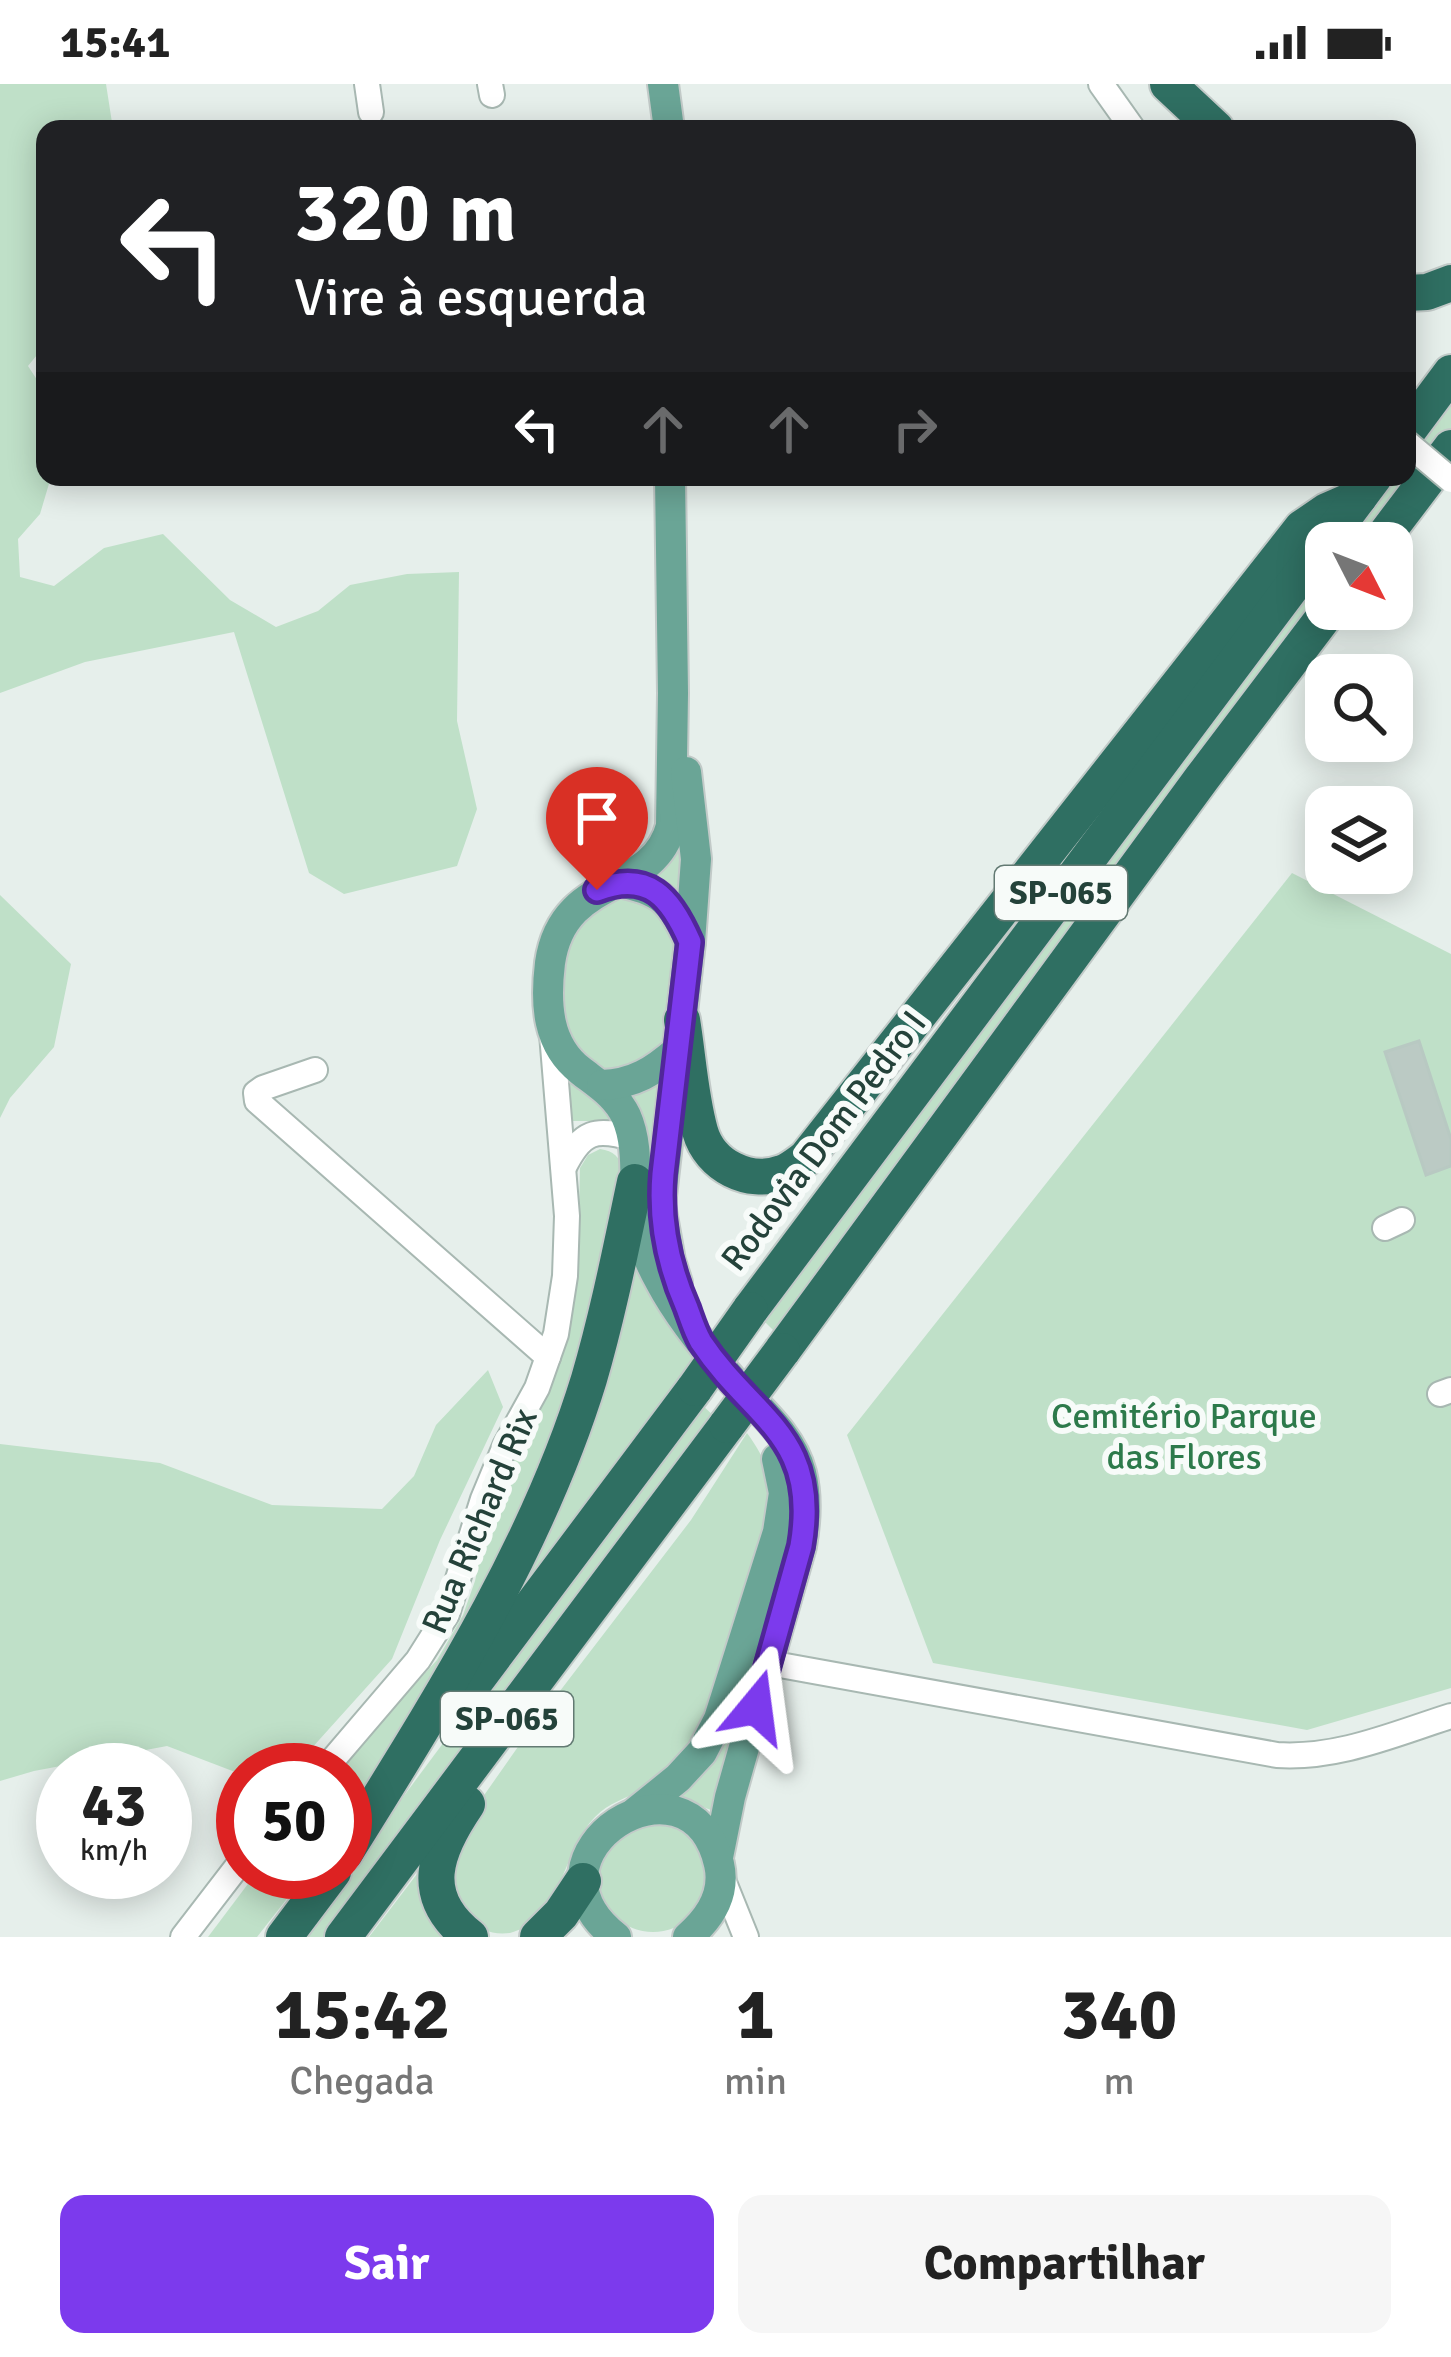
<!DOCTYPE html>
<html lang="pt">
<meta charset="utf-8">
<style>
:root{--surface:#fff;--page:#f6f6f6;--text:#222;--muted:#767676;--accent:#7c3aed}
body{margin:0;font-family:Signika,sans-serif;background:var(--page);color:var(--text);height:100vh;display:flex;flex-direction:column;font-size:45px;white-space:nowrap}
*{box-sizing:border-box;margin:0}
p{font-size:39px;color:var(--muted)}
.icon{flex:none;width:66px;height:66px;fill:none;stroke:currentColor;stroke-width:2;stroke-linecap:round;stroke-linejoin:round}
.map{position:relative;height:1853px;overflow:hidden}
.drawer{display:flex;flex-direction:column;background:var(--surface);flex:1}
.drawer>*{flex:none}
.banner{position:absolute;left:36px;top:36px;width:1380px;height:366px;border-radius:24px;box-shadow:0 6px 30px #0003;background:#202124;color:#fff;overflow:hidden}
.needle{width:78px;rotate:132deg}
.fabs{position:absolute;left:1305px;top:438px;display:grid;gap:24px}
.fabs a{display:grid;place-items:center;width:108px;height:108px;border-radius:24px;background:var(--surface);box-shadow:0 6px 30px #0003;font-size:60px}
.speed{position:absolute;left:36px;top:1659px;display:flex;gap:24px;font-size:60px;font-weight:700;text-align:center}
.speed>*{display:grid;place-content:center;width:156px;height:156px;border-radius:50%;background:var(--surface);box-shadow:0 6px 30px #0003;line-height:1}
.speed small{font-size:30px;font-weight:400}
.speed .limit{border:18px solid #d22;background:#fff;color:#111}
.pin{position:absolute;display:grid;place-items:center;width:102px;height:102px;color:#fff;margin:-123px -51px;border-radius:50% 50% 50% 0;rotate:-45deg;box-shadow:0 0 12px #0007}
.pin .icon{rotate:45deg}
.me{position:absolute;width:132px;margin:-66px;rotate:16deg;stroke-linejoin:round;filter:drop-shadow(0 0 9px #0008)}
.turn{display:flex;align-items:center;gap:42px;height:252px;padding:0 60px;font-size:54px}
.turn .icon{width:156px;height:156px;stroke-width:2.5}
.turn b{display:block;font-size:84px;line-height:102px}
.lanes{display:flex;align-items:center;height:114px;padding:0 60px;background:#0003;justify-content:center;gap:60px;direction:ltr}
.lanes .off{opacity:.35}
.eta{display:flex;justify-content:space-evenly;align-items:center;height:204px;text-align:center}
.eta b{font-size:72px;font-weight:700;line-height:84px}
.action{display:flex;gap:24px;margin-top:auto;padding:24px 60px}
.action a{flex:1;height:138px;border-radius:24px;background:var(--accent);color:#fff;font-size:48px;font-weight:700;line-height:138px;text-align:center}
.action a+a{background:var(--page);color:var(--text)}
.status{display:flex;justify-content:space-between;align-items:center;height:84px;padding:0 60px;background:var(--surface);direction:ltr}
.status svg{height:33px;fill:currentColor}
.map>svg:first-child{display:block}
.green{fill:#bfe0c8}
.building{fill:#bbcac4;stroke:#b8c9c2;stroke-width:3}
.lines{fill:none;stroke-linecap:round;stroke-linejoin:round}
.minor-casing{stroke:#a8b8b2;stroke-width:28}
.major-casing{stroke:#c2cac8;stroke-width:34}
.highway-casing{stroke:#c2cac8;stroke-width:40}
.minor{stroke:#fff;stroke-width:24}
.major{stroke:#6aa596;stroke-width:30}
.highway{stroke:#2f6f62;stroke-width:36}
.minor-bridge-casing{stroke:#a8b8b2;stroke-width:28;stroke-linecap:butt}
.highway-bridge-casing{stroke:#c2cac8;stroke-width:40;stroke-linecap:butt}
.minor-bridge{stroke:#fff;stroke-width:24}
.highway-bridge{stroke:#2f6f62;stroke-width:36}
.route-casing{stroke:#51269a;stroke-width:30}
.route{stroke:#7c3aed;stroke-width:21}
.labels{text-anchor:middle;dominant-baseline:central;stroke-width:12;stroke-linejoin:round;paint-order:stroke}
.shield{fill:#f7fbf9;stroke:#637a73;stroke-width:3}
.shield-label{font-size:33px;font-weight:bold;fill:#24423a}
.street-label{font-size:36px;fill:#24423a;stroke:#f7fbf9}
.park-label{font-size:36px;fill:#2d7a4b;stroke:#f7fbf9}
</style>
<div class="status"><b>15:41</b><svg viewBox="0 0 49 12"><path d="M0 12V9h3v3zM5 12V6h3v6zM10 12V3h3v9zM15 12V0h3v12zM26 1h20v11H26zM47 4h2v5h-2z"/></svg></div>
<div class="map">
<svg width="1451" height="1853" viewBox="0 0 1451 1853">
<rect width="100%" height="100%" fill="#e6efeb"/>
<g class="green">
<polygon points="0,0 106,0 113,45 45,45 45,261 28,282 45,308 45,393 51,393 40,430 18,455 20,493 54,502 104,464 163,450 230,516 276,543 318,527 350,501 407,490 459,488 457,637 477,725 457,782 344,810 309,789 234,548 85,578 0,609"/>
<polygon points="1451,306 1451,348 1367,459 1335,459 1384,393 1407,393 1407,363"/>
<polygon points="1326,471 1326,514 777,1250 763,1236"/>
<polygon points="676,655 684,814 647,793"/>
<polygon points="1292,789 1451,870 1451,1604 1307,1646 933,1579 847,1351"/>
<polygon points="0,811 71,880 54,963 10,1014 0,1034"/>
<polygon points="618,813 649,818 674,850 675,861 665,948 659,964 648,976 610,988 596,984 565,951 558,894 576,842 593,825"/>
<polygon points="666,986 652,1105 629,1011"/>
<polygon points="569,990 619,1037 571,1037"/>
<path d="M600,1065C614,1067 619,1073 624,1085L597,1228L512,1470L345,1737V1686H337L437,1576L463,1531L475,1497L490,1425L519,1359L550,1303L564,1262L574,1210L578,1166L580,1084L588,1071Z"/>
<polygon points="633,1165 696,1272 493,1542"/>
<polygon points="488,1286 503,1323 440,1456 392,1575 292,1686 243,1686 243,1691 167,1662 34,1687 0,1697 0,1360 160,1379 272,1421 382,1425 414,1392 436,1341"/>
<polygon points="701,1320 716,1334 332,1853 299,1853 493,1592"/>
<path d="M747,1349C766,1375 769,1388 774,1419L707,1628C692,1660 673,1686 643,1705C626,1715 609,1718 595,1733C562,1766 563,1835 510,1849C476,1853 464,1830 448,1806L466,1737L527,1650L691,1436Z"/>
<polygon points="788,1443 716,1728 680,1714 694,1699 717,1667"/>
<circle cx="653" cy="1794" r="54"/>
<polygon points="420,1786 430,1834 442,1853 369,1853"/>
<polygon points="257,1788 308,1788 257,1853 208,1853"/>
</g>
<polygon class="building" points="1419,957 1451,1055 1451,1082 1426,1091 1385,968"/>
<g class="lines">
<defs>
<g id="minor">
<polyline points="367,0 371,28"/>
<polyline points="490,0 492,11"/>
<polyline points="1101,0 1133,45"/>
<polyline points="315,986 263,1004 256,1009 257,1017 548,1273"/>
<path d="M564,1083C582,1047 595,1043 634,1055"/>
<polyline points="1385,1144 1402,1136"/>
<polyline points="1440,1310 1451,1306"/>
<path d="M769,1579L1277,1671C1338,1675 1394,1650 1451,1632"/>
<polyline points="324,1686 418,1576 447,1530 483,1415 505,1362 537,1304 556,1250 565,1192 567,1132 552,950"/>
<polyline points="723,1796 746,1853"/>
<polyline points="183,1853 243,1775"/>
</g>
<g id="major">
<polyline points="663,0 669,45"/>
<path d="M670,393L673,609L671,742C653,812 563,788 550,879C545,920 547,961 581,987C599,1001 616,1011 626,1032C641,1066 632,1104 638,1140C641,1160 651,1181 661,1199C679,1233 706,1266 731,1295C757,1324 791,1350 801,1389C807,1413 805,1439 801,1462L730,1713L718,1773"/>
<path d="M618,798C663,806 672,818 690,858"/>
<path d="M602,1001C634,1000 654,987 678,966"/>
<polyline points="677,1199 670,1177 660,1121 690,858 696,775 686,688"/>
<polyline points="636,1728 678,1694 702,1668 719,1635 778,1448 784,1409 777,1375"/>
<path d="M616,1853C510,1770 690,1656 719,1780C726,1810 710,1834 688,1853"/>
</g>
<g id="highway">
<polyline points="1168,0 1216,45"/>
<polyline points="1407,209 1427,208 1451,199"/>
<polyline points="1407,348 1451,289"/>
<polyline points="1379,459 1451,364"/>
<path d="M682,936C688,972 690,1011 700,1047C710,1082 749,1101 782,1089C791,1086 799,1079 806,1074L1302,444L1327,427L1359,413"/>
<polyline points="750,1226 1374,393"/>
<polyline points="782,1267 1202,694 1330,525"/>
<polyline points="456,1623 695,1304"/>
<path d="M467,1720C435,1767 417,1812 470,1853"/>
<path d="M345,1769C438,1619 537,1465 589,1295C608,1230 621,1164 635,1098"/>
<polyline points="284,1853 333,1788"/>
<polyline points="343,1853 727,1341"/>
<polyline points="538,1853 561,1830 583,1797"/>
</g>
</defs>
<use href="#minor" class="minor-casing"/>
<use href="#major" class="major-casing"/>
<use href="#highway" class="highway-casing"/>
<use href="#minor" class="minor"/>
<use href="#major" class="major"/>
<use href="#highway" class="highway"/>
<defs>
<polyline id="minor-bridge" points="1407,359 1451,396"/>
<g id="highway-bridge">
<polyline points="695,1304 750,1226"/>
<polyline points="727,1341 782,1267"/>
</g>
</defs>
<use href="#minor-bridge" class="minor-bridge-casing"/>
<use href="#highway-bridge" class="highway-bridge-casing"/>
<use href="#minor-bridge" class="minor-bridge"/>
<use href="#highway-bridge" class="highway-bridge"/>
</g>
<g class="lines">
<defs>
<path id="route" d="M597,806C649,786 671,814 690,858L663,1090C659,1137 668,1181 687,1224C691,1235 695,1248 701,1258C753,1336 820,1351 801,1462L756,1623"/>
</defs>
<use href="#route" class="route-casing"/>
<use href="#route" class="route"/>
</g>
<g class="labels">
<g class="shield">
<rect x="995" y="782" width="132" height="54" rx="9"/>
<rect x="441" y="1608" width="132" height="54" rx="9"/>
</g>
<g class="shield-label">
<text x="1061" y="809">SP-065</text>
<text x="507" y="1635">SP-065</text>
</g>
<g class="street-label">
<text transform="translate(824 1057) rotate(-53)">Rodovia Dom Pedro I</text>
<text transform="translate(480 1437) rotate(-67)">Rua Richard Rix</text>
</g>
<g class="park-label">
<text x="1184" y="1332">Cemitério Parque<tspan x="1184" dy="41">das Flores</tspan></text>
</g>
</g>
</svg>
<div class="fabs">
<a><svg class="needle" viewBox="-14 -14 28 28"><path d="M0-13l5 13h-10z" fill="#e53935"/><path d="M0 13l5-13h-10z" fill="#767676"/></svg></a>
<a><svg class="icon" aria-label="search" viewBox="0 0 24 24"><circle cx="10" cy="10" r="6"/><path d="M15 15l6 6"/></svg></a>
<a><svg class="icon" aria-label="layers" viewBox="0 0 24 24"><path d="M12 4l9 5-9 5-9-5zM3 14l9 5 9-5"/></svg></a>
</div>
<div class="speed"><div>43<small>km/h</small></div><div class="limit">50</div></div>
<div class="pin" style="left:597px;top:806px;background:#d93025"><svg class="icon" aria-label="arrive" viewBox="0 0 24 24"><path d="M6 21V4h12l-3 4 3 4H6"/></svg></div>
<svg class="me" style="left:756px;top:1623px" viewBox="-20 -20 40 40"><path d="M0-17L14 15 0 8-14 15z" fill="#7c3aed" stroke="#fff" stroke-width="4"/></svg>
<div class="banner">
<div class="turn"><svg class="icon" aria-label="left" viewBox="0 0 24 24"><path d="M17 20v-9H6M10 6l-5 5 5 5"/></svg><div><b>320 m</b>Vire à esquerda</div></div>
<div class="lanes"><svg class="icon" aria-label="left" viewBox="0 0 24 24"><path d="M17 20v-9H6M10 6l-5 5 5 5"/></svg><svg class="icon off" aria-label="ahead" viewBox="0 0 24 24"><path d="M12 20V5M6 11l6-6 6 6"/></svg><svg class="icon off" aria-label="ahead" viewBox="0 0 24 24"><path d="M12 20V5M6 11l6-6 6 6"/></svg><svg class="icon off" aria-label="right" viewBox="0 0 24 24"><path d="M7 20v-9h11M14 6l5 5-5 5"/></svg></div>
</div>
</div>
<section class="drawer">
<div class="eta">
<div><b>15:42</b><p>Chegada</p></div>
<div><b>1</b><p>min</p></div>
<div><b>340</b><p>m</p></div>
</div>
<div class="action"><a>Sair</a><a>Compartilhar</a></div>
</section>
